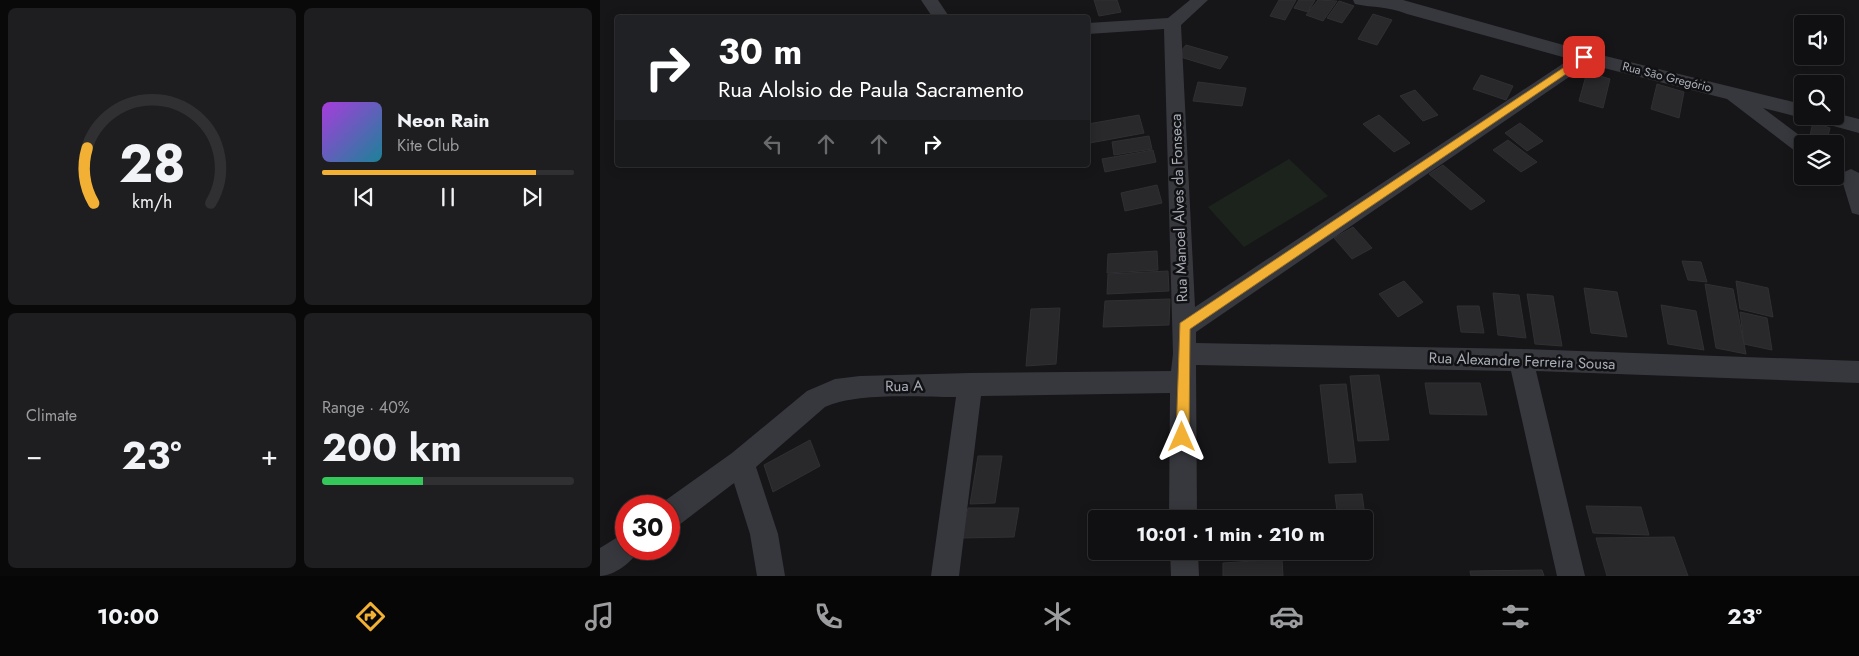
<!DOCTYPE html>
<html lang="en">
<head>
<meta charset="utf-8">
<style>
  :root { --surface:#101012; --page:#1e1e20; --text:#f1f3f6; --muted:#9c9d9f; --line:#303032; --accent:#f2b134 }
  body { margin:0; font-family:Jost,sans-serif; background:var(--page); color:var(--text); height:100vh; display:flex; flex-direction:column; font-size:19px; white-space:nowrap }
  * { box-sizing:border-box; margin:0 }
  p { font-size:16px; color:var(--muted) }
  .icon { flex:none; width:28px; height:28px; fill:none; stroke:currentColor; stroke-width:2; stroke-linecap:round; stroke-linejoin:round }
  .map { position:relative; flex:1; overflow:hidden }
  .panel { display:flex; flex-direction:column; gap:8px; padding:8px; background:#09090a; width:600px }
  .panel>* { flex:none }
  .banner { position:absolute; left:15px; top:15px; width:475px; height:152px; border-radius:5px; box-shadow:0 2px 12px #0003,0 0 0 1px var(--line); background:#202124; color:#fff; overflow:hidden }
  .tools { position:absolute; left:1194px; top:15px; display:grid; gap:10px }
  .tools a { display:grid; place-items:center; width:50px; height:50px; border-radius:5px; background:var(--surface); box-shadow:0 2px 12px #0003,0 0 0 1px var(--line); font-size:25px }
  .speed { position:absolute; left:15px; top:495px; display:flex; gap:10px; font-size:25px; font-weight:700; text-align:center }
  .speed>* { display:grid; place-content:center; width:65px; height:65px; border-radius:50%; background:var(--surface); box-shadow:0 2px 12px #0003,0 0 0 1px var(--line); line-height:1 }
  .speed .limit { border:8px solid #d22; background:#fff; color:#111 }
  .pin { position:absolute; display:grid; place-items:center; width:42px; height:42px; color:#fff; margin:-21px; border-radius:10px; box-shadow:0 2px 8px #0006 }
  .me { position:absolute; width:55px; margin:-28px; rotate:0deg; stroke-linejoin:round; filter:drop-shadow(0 0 4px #0008) }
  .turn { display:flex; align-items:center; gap:18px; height:105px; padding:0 20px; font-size:22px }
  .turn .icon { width:65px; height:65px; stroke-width:2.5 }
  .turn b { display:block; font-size:35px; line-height:42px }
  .lanes { display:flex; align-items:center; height:48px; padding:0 20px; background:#0003; justify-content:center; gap:25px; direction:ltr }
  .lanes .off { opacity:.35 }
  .big { font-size:38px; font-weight:700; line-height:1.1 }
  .panel .tile { flex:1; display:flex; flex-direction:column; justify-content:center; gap:8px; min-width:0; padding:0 18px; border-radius:8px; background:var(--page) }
  .panel .dial { align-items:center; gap:0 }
  .dial svg { height:130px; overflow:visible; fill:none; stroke:var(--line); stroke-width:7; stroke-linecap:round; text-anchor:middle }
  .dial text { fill:var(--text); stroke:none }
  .song { display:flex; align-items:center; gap:15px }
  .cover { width:60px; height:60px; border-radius:8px; background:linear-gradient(135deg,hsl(280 70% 55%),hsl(190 70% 35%)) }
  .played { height:5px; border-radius:2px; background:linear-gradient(90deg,var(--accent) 85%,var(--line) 85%) }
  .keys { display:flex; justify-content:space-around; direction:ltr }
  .heat { display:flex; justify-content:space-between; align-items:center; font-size:28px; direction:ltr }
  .charge { height:8px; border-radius:4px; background:linear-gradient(90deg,#34c759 40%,var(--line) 0) }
  .panel .tiles { flex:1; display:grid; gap:8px; grid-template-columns:repeat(2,1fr) }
  .trip { position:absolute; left:488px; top:510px; width:285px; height:50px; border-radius:5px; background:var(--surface); box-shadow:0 2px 12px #0003,0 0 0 1px var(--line); font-weight:700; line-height:50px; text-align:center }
  .menu { display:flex; height:80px; justify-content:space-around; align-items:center; background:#060607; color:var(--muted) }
  .menu .icon { width:35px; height:35px }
  .menu .active { color:var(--accent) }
  .menu b { font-size:22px; color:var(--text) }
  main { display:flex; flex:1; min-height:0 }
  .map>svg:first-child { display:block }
</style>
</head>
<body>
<main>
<section class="panel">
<div class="tiles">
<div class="tile dial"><svg viewBox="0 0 100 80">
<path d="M14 69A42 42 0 1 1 86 69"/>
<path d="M14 69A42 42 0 0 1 10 35" stroke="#f2b134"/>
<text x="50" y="56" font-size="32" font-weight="700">28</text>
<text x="50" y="72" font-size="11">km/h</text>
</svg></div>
<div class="tile">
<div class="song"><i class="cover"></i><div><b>Neon Rain</b><p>Kite Club</p></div></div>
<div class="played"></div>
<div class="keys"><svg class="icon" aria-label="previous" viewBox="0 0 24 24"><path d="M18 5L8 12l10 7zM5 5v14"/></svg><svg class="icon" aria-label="pause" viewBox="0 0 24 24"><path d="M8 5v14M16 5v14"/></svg><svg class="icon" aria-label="next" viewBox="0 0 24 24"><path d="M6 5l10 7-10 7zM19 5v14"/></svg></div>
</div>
<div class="tile"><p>Climate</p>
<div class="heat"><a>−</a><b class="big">23°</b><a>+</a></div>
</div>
<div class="tile"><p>Range · 40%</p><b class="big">200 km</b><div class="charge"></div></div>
</div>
</section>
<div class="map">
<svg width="1259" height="576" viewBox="0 0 1259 576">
  <rect width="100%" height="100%" fill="#161618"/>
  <polygon fill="#1c231d" points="689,159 728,196 644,247 608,207"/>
  <g fill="#29292c" stroke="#303034">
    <polygon points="494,0 517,0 521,12 499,16"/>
    <polygon points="679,0 696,0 685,20 670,16"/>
    <polygon points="699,0 715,0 708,12 694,8"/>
    <polygon points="718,0 737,1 723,21 706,15"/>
    <polygon points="739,1 754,6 742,23 727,18"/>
    <polygon points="773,14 792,20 777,45 758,39"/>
    <polygon points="586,45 628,57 620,69 577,56"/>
    <polygon points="987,72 1010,79 1003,108 979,101"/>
    <polygon points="881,75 913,86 906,100 873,89"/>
    <polygon points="598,82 646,88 642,106 593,101"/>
    <polygon points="1057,84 1084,92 1079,118 1051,109"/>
    <polygon points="815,90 838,115 823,121 800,96"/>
    <polygon points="539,115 544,133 490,143 488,124"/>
    <polygon points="779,115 810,143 794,152 763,124"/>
    <polygon points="1213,122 1230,128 1226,144 1209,140"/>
    <polygon points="920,123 943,141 927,151 905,133"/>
    <polygon points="549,136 552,149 514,155 512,142"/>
    <polygon points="908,140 937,162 921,172 893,150"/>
    <polygon points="553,150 556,162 505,172 502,159"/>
    <polygon points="843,165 885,201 871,210 829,174"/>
    <polygon points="557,185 562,203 525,211 521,193"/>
    <polygon points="753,227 772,248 752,259 734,238"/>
    <polygon points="557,251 558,270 507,273 508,254"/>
    <polygon points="1082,261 1101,262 1107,282 1088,280"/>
    <polygon points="568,271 569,291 507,294 508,274"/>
    <polygon points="804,281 823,302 798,317 779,294"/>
    <polygon points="1136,281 1168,288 1173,317 1140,309"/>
    <polygon points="1105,284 1133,289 1146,354 1116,348"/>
    <polygon points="984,288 1017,292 1027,337 991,333"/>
    <polygon points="893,293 919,295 926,338 898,335"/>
    <polygon points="927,294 953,296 962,346 935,344"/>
    <polygon points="570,299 569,325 503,327 505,301"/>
    <polygon points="1061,305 1096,311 1104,350 1068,344"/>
    <polygon points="857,306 879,306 884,333 861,332"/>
    <polygon points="460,308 456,364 426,366 431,309"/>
    <polygon points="1140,312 1167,318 1172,350 1144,344"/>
    <polygon points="779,375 789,440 758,441 750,376"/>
    <polygon points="825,383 880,383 887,415 830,414"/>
    <polygon points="746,384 756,462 729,463 720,385"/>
    <polygon points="210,440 220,466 173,492 164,465"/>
    <polygon points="378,456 402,456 395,503 370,504"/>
    <polygon points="762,494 768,538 764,538 764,519 738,519 735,495"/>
    <polygon points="986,506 1041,507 1049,535 993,533"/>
    <polygon points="368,508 419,508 414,537 362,538"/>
    <polygon points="1074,537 1088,576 1007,576 996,538"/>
    <polygon points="682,559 683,576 623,576 623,563"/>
    <polygon points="942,570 944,576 871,576 870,571"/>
  </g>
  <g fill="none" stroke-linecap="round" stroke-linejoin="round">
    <g fill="#37383d" fill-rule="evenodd">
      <polygon points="321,0 338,0 350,18 333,18"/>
      <path d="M590,0h18l-27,25 14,282 375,-248 -163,-45c-19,-8 -33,-6 -52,-10l-2,-4h50l182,51 217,53v12h5l-5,2 -39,-10 48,36h-9v9l-7,-2 -68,-52 -139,-35 -392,268v11l325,6 338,12v22l-323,-12 49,205h-28l-46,-205 -315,-6 1,154h-28l1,-126 -189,3 -22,180h-28l25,-179c-37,0 -99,-5 -131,10l-69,60 22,67 7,42h-28l-7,-42 -16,-51 -55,42 -10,3v-22l-10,-1 73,-52 75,-62 28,-12 25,-3 110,-3 201,-2 2,-17 -9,-325 -76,5v-11l80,-5z"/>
      <polygon points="1235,113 1259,119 1259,133 1215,121 1213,116 1235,116"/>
      <polygon points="1251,169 1259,173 1259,215 1252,213 1241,177 1244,172"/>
      <path d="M26,532v17h13c-5,12 -25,27 -39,27v-28z"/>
      <polygon points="570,551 598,551 599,576 571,576"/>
    </g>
  </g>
  <polygon fill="#f2b134" stroke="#9d7322" points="984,54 988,55 988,59 590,329 589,437 587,441 582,443 578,441 576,437 580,323"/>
  <g text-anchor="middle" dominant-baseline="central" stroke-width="5" stroke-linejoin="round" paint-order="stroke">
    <g font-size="12" fill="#a8adb8" stroke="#111113">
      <text transform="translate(1067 77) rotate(14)">Rua São Gregório</text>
    </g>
    <g font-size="15" fill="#a8adb8" stroke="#111113">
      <text transform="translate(579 208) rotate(-92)">Rua Manoel Alves da Fonseca</text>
      <text transform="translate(922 361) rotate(2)">Rua Alexandre Ferreira Sousa</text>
      <text transform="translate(304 386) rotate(-1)">Rua A</text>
    </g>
  </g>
</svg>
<div class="tools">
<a><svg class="icon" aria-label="sound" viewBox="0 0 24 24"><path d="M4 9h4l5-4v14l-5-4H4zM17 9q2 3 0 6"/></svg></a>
<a><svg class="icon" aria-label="search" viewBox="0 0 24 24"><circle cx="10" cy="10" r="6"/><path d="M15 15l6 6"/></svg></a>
<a><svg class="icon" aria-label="layers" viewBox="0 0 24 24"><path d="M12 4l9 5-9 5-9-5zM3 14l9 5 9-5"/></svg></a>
</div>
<div class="speed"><div class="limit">30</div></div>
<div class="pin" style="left:984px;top:57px;background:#d93025"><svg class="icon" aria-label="arrive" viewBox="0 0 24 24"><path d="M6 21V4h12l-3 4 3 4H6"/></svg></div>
<svg class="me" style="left:582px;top:437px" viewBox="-20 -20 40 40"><path d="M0-17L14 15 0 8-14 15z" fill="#f2b134" stroke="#fff" stroke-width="4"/></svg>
<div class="trip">10:01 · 1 min · 210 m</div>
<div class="banner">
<div class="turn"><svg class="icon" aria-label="right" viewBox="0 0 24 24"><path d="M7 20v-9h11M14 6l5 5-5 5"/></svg><div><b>30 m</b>Rua Alolsio de Paula Sacramento</div></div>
<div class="lanes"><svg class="icon off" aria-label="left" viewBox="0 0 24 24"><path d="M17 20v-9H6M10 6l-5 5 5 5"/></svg><svg class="icon off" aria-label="ahead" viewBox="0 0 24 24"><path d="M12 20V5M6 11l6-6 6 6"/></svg><svg class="icon off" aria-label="ahead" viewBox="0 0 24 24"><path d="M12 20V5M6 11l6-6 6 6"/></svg><svg class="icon" aria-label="right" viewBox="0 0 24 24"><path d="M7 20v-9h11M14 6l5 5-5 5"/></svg></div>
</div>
</div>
</main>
<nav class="menu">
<b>10:00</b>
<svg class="icon active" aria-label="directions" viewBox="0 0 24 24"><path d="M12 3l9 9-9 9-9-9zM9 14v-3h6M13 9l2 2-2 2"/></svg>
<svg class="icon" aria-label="music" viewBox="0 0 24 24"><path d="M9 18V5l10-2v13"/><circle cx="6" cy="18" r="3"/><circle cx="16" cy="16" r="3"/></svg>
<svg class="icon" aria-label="phone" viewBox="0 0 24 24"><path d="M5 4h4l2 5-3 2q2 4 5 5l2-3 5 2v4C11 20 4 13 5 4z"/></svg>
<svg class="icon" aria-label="climate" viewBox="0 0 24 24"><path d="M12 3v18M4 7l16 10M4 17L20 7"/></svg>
<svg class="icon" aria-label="car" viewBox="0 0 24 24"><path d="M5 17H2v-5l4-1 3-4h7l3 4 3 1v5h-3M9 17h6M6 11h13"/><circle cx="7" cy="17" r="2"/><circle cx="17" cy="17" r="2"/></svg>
<svg class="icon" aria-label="filters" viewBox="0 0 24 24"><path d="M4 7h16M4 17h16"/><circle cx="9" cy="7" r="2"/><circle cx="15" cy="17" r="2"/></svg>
<b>23°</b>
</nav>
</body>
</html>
